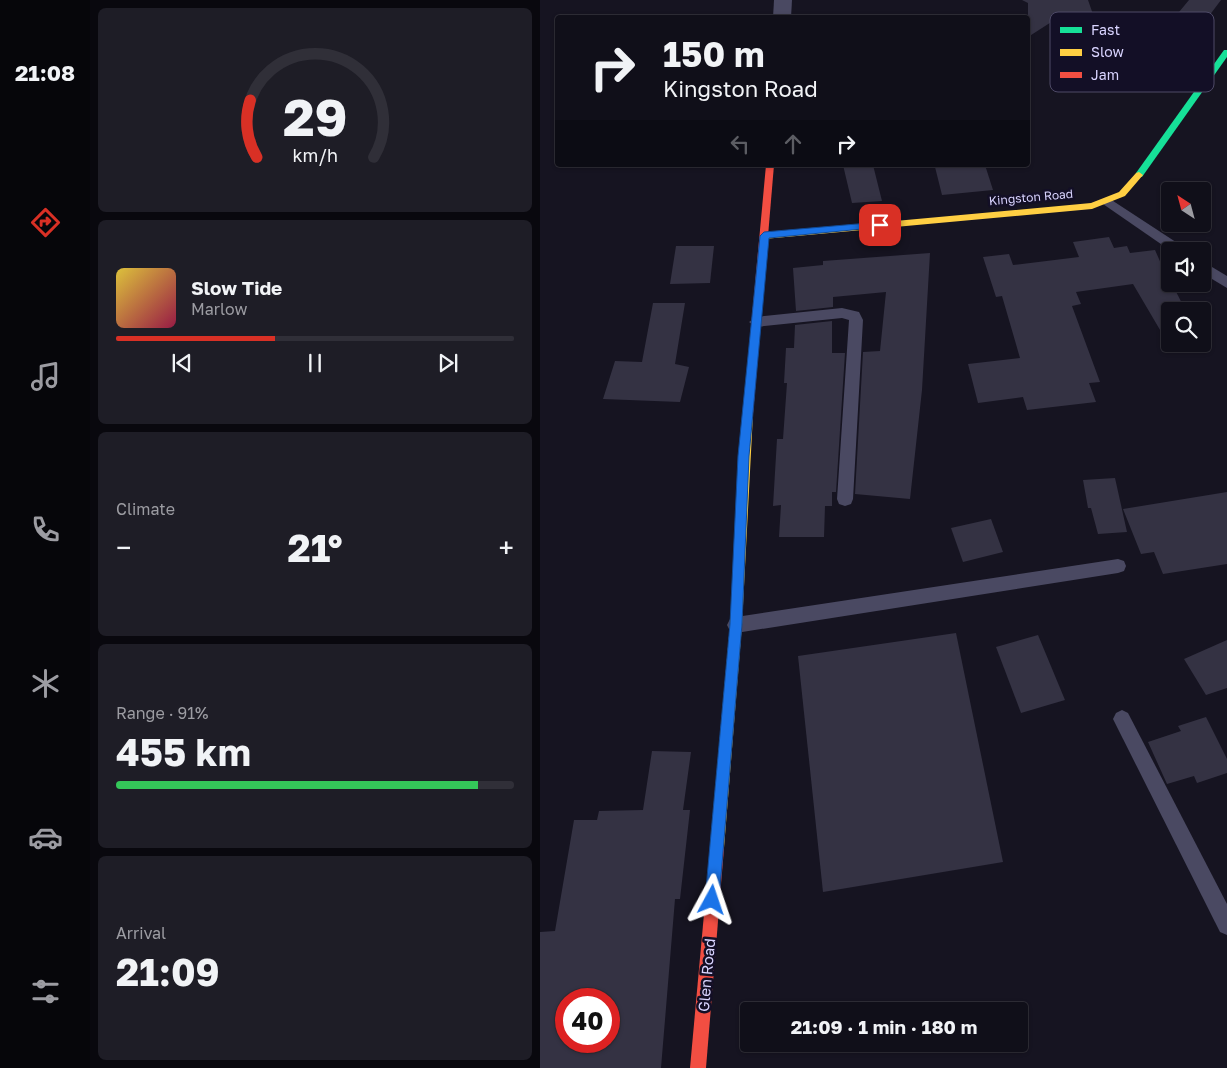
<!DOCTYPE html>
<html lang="en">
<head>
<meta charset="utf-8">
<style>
  :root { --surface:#100f19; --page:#1e1d26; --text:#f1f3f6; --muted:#9c9ca2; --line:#302f38; --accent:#d93025 }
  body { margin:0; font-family:"Golos Text",sans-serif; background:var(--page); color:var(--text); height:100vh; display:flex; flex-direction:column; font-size:19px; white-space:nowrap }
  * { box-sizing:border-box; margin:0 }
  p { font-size:16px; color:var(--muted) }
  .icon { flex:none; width:28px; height:28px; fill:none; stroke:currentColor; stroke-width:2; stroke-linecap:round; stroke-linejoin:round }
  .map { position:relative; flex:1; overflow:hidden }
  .panel { display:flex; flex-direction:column; gap:8px; padding:8px; background:#09080e; width:450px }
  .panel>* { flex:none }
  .banner { position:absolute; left:15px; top:15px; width:475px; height:152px; border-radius:5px; box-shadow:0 1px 4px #0004,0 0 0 1px var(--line); background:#100f19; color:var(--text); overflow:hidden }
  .needle { width:32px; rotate:324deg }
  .fabs { position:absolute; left:621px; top:182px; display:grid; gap:10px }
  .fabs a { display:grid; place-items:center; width:50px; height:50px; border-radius:5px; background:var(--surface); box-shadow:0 1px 4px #0004,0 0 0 1px var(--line); font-size:25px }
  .speed { position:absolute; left:15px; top:988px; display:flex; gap:10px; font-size:25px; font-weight:700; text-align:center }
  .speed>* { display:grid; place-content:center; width:65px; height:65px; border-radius:50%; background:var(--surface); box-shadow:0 1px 4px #0004,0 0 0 1px var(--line); line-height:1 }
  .speed .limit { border:8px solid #d22; background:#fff; color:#111 }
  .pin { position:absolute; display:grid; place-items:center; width:42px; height:42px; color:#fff; margin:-21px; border-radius:10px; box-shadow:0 2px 8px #0006 }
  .me { position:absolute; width:55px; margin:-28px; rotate:5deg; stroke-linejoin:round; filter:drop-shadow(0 0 4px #0008) }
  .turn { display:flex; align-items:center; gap:18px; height:105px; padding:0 25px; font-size:22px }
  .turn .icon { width:65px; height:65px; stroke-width:2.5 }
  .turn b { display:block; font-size:35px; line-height:42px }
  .lanes { display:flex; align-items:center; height:48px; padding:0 25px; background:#0003; justify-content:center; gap:25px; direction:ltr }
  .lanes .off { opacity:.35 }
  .big { font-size:38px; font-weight:700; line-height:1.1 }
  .panel .tile { flex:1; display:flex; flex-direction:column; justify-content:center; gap:8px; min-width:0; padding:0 18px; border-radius:8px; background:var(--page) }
  .panel .dial { align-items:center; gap:0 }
  .dial svg { height:130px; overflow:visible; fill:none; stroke:var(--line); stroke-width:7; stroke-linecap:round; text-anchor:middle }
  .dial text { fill:var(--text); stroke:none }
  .song { display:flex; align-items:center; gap:15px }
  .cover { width:60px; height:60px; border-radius:8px; background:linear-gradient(135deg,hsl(50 70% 55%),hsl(340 70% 35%)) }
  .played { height:5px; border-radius:2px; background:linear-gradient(90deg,var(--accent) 40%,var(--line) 40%) }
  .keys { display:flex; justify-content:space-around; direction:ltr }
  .heat { display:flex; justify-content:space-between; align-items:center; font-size:28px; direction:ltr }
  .charge { height:8px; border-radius:4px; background:linear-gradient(90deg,#34c759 91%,var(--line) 0) }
  .trip { position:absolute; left:200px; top:1002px; width:288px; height:50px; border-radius:5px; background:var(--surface); box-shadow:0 1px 4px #0004,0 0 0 1px var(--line); font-weight:700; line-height:50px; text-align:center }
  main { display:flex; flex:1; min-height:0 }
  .menu { display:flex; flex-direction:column; width:90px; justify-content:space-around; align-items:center; background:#06060a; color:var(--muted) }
  .menu .icon { width:35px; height:35px }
  .menu .current { color:var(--accent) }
  .menu b { font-size:22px; color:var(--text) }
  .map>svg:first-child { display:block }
</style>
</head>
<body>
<main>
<nav class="menu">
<b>21:08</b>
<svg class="icon current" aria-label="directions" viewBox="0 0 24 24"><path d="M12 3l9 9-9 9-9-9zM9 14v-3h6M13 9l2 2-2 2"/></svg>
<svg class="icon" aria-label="music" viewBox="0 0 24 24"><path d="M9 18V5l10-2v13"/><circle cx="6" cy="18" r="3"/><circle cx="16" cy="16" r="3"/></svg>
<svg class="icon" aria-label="phone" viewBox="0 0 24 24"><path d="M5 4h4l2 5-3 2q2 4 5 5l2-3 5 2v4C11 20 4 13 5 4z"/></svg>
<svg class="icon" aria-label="climate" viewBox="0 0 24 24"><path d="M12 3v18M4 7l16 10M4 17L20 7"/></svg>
<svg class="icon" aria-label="car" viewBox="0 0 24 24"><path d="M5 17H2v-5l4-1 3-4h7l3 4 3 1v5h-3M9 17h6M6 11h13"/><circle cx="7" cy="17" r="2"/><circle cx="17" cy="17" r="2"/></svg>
<svg class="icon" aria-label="filters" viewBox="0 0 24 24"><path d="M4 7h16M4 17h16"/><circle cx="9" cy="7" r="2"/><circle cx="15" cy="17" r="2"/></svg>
</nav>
<section class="panel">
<div class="tile dial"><svg viewBox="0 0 100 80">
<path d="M14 69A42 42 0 1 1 86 69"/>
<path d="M14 69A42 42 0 0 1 10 34" stroke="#d93025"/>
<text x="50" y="56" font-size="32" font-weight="700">29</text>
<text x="50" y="72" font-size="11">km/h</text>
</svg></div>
<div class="tile">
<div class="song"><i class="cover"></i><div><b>Slow Tide</b><p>Marlow</p></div></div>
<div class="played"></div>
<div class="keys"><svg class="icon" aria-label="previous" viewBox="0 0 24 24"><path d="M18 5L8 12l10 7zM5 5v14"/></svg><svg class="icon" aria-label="pause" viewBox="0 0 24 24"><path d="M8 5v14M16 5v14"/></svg><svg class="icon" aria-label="next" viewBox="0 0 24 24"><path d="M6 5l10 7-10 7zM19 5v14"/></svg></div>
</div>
<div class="tile"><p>Climate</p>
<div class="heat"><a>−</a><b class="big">21°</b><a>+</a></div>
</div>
<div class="tile"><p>Range · 91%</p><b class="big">455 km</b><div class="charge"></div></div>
<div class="tile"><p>Arrival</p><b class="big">21:09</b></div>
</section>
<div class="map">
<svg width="687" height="1068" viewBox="0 0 687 1068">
  <rect width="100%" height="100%" fill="#161421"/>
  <g fill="#343243" fill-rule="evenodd">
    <polygon points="482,0 548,0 562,40 586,25 615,41 649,0 681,0 642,52 621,46 594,63 516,19 488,37 488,3"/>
    <polygon points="303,165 333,165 342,201 312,203"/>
    <polygon points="412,165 445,165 453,190 402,195 395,167"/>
    <polygon points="569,237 574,248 587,246 590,253 615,250 630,284 632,284 646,311 630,311 630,344 663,345 633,352 593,284 536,292 541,304 532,306 560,382 549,383 556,402 487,410 483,397 438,403 428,364 480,358 462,296 456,297 443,257 469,254 473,265 539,257 533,242"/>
    <polygon points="136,246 174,246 170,283 130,284"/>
    <polygon points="390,253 382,390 370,499 315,494 323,352 340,351 346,292 293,297 293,307 256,311 253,268 283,265 283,261"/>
    <polygon points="113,303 145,303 135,364 149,367 140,402 63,399 75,361 102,362"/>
    <polygon points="292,321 292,353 305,353 296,492 292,492 292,506 285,506 284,537 239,537 241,505 233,506 237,439 243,439 247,383 244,383 246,348 254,348 255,325"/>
    <polygon points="575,478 587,532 558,534 551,508 548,508 543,480"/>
    <polygon points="687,492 687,564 623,574 614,552 601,554 583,509"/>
    <polygon points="451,519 463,552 423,562 411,528"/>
    <polygon points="416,633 463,862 283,892 258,656"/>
    <polygon points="498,635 525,700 481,713 456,647"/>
    <polygon points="687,640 687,688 666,695 644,659"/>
    <polygon points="666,717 687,759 687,773 657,783 654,776 627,784 608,742 641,731 638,726"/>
    <path d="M112,751l39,1 -8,58h7l-10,89h-5l-14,169h-121v-136l15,-1 19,-111h23l2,-9 44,-1zM26,999h43v42h-43z"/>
  </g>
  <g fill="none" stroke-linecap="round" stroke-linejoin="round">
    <g fill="#4a4962" fill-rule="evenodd">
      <polygon points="567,197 645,248 646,251 631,251 563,204 561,201"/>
      <polygon points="662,261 687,276 687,288 662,273"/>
      <polygon points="302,308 319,312 323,320 313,499 311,504 305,506 299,504 297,499 309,320 302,318 216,327 209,322 216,317"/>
      <polygon points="578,559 584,561 586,566 584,571 578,573 196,633 190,631 187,625 190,619 196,617"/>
      <polygon points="582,710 588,713 687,904 687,935 680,932 576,725 573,719 576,713"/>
    </g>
    <polygon fill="#4a4962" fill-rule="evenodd" points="234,0 252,0 251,18 233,18"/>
    <polygon fill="#16e098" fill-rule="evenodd" points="684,50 687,50 687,57 602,177 596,177 596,173"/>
    <g fill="#ffcf43" fill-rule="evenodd">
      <polygon points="599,172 603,175 585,196 552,209 224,239 220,236 224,233 551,203 579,192 596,173"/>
      <polygon points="208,410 213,414 202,625 184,848 182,853 177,855 172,853 170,848 190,625 203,414"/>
    </g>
    <g fill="#f24e42" fill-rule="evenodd">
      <polygon points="226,165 234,165 213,414 208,418 203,414"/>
      <polygon points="177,841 182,843 184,848 166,1068 150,1068 170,848 172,843"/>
    </g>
  </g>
  <polygon fill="#1a73e8" stroke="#114b97" points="340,222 343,223 343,227 229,238 209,456 202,624 179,900 177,905 172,907 167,905 165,900 190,624 198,456 220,236 224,232"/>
  <g text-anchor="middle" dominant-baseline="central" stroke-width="5" stroke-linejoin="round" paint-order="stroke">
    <g font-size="12" fill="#d9d4ff" stroke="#130f26">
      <text transform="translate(491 197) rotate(-5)">Kingston Road</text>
    </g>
    <g font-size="15" fill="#d9d4ff" stroke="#130f26">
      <text transform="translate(166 975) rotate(-85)">Glen Road</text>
    </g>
  </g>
  <rect x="510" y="12" width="164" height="80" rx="8" fill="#130f26" stroke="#4e4a67" stroke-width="1"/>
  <rect x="520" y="27" width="22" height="6" fill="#16e098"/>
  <rect x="520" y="49" width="22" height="7" fill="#ffcf43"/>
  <rect x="520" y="72" width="22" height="6" fill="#f24e42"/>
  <g font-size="14" fill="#d9d4ff">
    <text x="551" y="35">Fast</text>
    <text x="551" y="57">Slow</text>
    <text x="551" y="80">Jam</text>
  </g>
</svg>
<div class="fabs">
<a><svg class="needle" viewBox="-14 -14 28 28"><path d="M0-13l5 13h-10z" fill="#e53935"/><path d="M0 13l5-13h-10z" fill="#9c9ca2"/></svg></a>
<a><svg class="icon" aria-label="sound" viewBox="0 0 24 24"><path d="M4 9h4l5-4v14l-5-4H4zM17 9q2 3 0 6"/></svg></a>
<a><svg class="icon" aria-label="search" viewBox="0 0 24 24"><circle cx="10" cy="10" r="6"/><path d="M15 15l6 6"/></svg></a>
</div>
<div class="speed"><div class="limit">40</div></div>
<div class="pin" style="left:340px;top:225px;background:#d93025"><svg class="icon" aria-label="arrive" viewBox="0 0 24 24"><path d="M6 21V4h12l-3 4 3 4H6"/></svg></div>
<svg class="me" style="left:172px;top:900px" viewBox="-20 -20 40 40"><path d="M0-17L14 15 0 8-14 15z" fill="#1a73e8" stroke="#fff" stroke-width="4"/></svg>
<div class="trip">21:09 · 1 min · 180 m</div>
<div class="banner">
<div class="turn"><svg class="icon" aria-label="right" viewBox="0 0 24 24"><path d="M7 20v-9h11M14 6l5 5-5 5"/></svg><div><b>150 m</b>Kingston Road</div></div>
<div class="lanes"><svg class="icon off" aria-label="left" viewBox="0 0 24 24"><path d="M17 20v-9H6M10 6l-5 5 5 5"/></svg><svg class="icon off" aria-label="ahead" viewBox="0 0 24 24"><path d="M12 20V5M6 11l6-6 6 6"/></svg><svg class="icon" aria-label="right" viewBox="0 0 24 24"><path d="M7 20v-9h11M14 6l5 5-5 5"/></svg></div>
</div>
</div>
</main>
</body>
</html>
